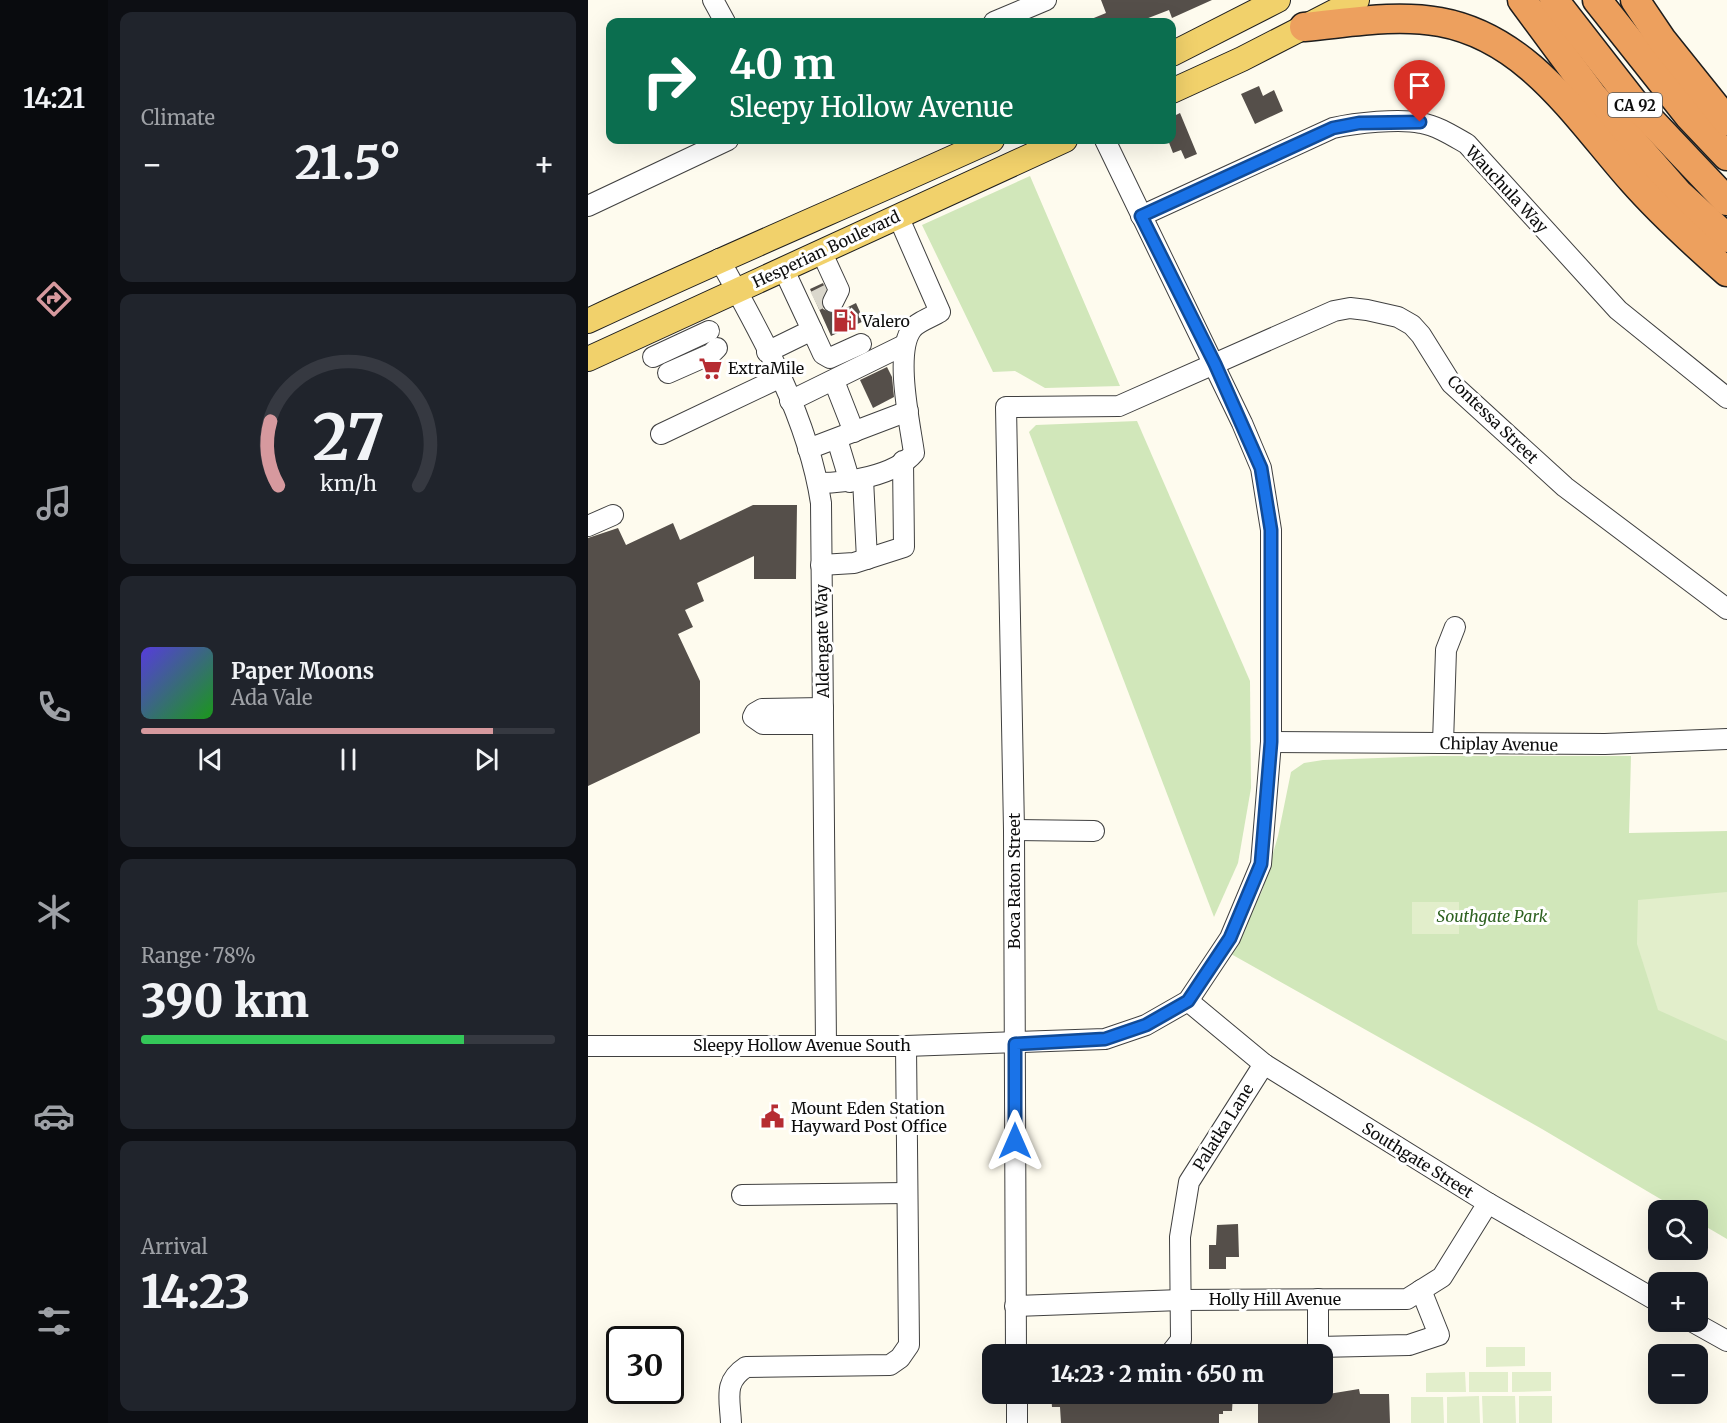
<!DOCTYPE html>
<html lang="en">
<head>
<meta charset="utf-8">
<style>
  :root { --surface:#171b24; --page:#20242c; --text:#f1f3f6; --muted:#9ea1a6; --line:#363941; --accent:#d6999e }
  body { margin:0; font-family:Merriweather,serif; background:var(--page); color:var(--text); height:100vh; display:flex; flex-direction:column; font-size:22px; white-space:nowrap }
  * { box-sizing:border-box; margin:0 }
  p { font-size:20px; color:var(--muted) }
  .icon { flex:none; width:33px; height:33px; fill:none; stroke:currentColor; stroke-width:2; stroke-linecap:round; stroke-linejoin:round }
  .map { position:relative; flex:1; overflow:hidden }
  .panel { display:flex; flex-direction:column; gap:12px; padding:12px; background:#0d0f14; width:480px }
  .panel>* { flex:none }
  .top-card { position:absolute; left:18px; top:18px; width:570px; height:126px; border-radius:12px; box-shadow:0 6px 24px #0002; background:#0b6e4f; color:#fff; overflow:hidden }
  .tools { position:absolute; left:1060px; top:1200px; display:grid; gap:12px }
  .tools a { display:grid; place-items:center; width:60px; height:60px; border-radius:12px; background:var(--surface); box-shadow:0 6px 24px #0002; font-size:30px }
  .speed { position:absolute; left:18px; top:1326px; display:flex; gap:12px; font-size:30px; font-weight:700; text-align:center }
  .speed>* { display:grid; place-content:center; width:78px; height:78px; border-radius:50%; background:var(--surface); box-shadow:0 6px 24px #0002; line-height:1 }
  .speed .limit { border:3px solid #111; border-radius:9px; background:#fff; color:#111 }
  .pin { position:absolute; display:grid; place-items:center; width:51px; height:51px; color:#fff; margin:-62px -26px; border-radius:50% 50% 50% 0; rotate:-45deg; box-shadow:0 0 6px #0007 }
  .pin .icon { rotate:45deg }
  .me { position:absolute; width:66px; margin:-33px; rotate:0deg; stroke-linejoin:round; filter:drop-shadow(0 0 4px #0008) }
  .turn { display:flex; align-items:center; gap:21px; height:126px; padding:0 24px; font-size:27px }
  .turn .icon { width:78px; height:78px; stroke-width:2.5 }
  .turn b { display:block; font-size:42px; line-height:51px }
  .big { font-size:45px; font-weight:800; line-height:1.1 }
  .panel .card { flex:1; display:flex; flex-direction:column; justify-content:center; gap:9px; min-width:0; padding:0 21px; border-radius:12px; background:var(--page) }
  .panel .dial { align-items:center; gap:0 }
  .dial svg { height:156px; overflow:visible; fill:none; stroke:var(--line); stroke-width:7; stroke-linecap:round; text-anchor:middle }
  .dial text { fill:var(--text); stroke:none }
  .song { display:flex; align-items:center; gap:18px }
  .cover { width:72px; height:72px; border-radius:9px; background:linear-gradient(135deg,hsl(250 70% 55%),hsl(120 70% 35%)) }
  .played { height:6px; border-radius:3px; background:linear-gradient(90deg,var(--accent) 85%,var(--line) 85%) }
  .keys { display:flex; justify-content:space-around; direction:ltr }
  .heat { display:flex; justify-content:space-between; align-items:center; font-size:33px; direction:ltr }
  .charge { height:9px; border-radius:4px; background:linear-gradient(90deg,#34c759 78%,var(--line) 0) }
  .trip { position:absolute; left:394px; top:1344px; width:351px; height:60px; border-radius:12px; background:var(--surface); box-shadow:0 6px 24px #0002; font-weight:800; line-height:60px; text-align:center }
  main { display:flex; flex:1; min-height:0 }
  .menu { display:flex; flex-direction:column; width:108px; justify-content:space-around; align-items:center; background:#090b0e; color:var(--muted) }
  .menu .icon { width:42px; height:42px }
  .menu .on { color:var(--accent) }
  .menu b { font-size:27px; color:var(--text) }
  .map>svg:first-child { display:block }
</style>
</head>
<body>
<main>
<nav class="menu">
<b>14:21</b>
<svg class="icon on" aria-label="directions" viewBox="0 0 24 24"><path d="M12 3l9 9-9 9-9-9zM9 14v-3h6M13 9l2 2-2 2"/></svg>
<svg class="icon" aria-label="music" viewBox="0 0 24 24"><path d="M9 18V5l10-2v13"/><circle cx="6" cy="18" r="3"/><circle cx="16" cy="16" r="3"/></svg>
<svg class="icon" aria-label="phone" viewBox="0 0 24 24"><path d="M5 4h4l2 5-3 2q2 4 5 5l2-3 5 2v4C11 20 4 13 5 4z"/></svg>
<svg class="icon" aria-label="climate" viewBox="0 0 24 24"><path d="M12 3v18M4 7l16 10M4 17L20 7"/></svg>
<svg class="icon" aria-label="car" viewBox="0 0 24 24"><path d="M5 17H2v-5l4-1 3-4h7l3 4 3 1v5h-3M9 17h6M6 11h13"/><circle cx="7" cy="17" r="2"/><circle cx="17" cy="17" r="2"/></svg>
<svg class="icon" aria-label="filters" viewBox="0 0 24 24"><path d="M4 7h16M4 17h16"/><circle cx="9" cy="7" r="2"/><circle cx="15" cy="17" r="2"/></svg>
</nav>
<section class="panel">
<div class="card"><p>Climate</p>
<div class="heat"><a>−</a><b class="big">21.5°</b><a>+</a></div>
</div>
<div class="card dial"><svg viewBox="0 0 100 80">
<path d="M14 69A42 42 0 1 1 86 69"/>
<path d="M14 69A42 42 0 0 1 10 36" stroke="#d6999e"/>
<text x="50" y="56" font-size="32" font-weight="700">27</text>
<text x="50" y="72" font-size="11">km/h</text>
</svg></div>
<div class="card">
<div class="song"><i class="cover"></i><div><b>Paper Moons</b><p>Ada Vale</p></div></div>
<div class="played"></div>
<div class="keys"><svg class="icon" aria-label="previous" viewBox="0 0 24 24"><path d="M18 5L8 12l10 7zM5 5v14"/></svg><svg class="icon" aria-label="pause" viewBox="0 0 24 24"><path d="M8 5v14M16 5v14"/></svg><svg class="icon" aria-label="next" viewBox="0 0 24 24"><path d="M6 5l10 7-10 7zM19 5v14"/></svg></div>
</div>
<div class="card"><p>Range · 78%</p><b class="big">390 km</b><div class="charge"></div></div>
<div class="card"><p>Arrival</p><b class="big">14:23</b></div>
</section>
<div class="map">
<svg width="1139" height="1423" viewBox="0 0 1139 1423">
  <rect width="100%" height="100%" fill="#fefbee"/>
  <g fill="#d1e7ba">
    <polygon points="442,176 532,386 457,388 427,371 405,372 334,225"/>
    <polygon points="549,421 662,681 663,788 650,863 626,917 441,432 448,425"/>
    <polygon points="845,756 1043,756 1041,833 1139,831 1139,1239 1110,1222 1110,1210 1091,1210 954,1129 643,954 674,891 690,836 703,772 716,763 735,760"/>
  </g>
  <g fill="#e2eecb">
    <polygon points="1139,892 1139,1041 1070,1010 1049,944 1050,900"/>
    <rect x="824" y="902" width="47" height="32"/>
    <polygon points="898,1347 937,1347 937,1366 898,1367"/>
    <polygon points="877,1372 878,1392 838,1392 838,1373"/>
    <rect x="881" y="1372" width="39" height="20"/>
    <polygon points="924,1372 963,1372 963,1391 924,1392"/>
    <polygon points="891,1396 892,1423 859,1423 859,1397"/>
    <polygon points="894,1396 927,1396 928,1423 895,1423"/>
    <rect x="931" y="1396" width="33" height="27"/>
    <polygon points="823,1397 855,1397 856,1423 823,1423"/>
  </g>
  <g fill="#554f4a">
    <polygon points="513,0 624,0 584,18 581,10 550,22 496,22 518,13"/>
    <polygon points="671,86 675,96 686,90 695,111 667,124 653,94"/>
    <polygon points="592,113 609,154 597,159 593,150 585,153 580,140 584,140 584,117"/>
    <polygon points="235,283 238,290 233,302 235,309 246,314 268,303 276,321 243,336 222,289"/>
    <polygon points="299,367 304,377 306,397 285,408 272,380"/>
    <polygon points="165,505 209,505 208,579 166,579 166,556 109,583 116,601 97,610 105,627 90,634 112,681 112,733 0,786 0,538 30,528 38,545 85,523 92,540"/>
    <polygon points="650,1224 651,1257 638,1257 638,1269 621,1269 621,1245 628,1245 629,1225"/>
    <polygon points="771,1389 772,1394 801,1394 802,1423 670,1423 670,1394 722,1394 722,1397"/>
    <polygon points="463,1394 645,1394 644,1411 635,1411 635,1414 631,1414 631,1423 473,1423 472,1407 464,1407"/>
  </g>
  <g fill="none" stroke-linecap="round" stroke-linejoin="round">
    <polyline stroke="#dad7cc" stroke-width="20" stroke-dasharray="20 10" stroke-linecap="butt" points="227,301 241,294"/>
    <defs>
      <g id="minor">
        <polyline points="125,0 137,22"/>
        <polyline points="406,22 458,0"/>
        <polyline points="0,206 140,140"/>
        <path d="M553,216l192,-88c22,-5 67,-10 88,-5 17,3 32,13 46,21l151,166 109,88"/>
        <polyline points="233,251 251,290 245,302"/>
        <path d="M131,259c42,75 89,158 102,244l5,542"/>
        <polyline points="224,330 235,354 242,358 273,344"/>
        <polyline points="179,352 224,330 195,268"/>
        <polyline points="65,357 121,331"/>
        <polyline points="80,373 123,354 129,348"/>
        <polyline points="246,381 266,432"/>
        <polyline points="202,401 316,345"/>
        <polyline points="73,434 191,378"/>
        <polyline points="249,439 262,482"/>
        <polyline points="220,449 320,411"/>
        <polyline points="275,479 279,559"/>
        <path d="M230,483c28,0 77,-7 96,-30 -4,-29 -20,-101 -2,-124 5,-7 20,-12 28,-17l-42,-96"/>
        <polyline points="0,526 25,515"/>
        <polyline points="233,565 266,563 316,547 315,461"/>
        <polyline points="235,708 174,709 167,713 165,717 175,724 235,724"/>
        <polyline points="683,742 1017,744 1139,739"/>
        <polyline points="855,743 858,650 867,627"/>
        <polyline points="426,830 506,831"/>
        <polyline points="600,1001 676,1064 900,1203 1071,1302"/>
        <polyline points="0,1046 318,1046 517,1039 558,1025 600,1001 642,938 673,864 683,742 683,530 673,468 654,423 517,140"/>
        <polyline points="154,1195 319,1193"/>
        <polyline points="730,1299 730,1347 821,1345 851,1335 833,1290"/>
        <polyline points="427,1306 593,1300 819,1299 854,1277 900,1203"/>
        <polyline points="1105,1322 1139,1341"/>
        <polyline points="428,1354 426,830 418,407 531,406 746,311 762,308 779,310 810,317 824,325 833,335 863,383 977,487 1139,609"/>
        <polyline points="582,1354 593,1340 592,1237 601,1182 676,1064"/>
        <polyline points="429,1394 429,1423"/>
        <path d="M143,1423c-1,-25 -8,-41 15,-56l144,-2 10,-7 9,-13 -3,-299"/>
      </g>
      <g id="major">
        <polyline points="584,54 690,0"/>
        <polyline points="584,91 654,59 769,0"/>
        <path d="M0,321c134,-63 270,-120 404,-181"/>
        <polyline points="0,359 477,140"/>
      </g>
      <g id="highway">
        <polyline points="934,0 1005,96 1090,193 1139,238"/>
        <polyline points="966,0 1047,104 1139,201"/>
        <polyline points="1009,0 1101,116 1139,156"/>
        <polyline points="1047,0 1074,40 1139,121"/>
        <path d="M716,27c45,-4 90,-13 136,-5 88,16 137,96 192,158 29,33 62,63 95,92"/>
      </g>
    </defs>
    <use href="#minor" stroke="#404040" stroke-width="22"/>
    <use href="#major" stroke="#1e1e1e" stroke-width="26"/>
    <use href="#highway" stroke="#1e1e1e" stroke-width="31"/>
    <use href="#minor" stroke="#fff" stroke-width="20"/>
    <use href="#major" stroke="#f1d16b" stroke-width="24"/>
    <use href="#highway" stroke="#eda05e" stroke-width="28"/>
  </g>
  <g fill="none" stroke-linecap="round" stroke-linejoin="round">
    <defs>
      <polyline id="route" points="427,1141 427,1044 517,1039 558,1025 600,1001 642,938 673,864 683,742 683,530 673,468 627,364 553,216 745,128 771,123 832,122"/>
    </defs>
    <use href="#route" stroke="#114b97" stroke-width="15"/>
    <use href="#route" stroke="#1a73e8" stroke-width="10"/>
  </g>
  <defs>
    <symbol id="fuel-bare" viewBox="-9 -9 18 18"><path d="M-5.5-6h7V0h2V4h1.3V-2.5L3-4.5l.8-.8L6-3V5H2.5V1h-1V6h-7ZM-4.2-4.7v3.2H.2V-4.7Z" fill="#b62c32" stroke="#fff" stroke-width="2.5" paint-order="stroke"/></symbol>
    <symbol id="supermarket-bare" viewBox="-9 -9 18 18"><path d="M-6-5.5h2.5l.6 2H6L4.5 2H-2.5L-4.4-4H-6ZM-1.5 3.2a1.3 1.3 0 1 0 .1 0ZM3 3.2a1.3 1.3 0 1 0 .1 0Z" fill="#b62c32" stroke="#fff" stroke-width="2.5" paint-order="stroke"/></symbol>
    <symbol id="civic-bare" viewBox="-9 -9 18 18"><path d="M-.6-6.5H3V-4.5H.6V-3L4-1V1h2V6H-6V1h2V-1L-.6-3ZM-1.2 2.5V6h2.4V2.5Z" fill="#b62c32" stroke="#fff" stroke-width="2.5" paint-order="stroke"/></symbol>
  </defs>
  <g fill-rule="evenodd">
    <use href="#fuel-bare" x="240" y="304" width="33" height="33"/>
    <use href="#supermarket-bare" x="106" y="352" width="33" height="33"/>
    <use href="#civic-bare" x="168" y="1100" width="33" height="33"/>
  </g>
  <g text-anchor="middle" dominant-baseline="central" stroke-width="6" stroke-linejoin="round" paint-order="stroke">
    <rect fill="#fff" stroke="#565656" stroke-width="1.5" x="1020" y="93" width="54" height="24" rx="4.5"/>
    <g font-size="15" font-weight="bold" fill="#0d0d0d">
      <text x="1047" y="105">CA 92</text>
    </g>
    <g font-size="16" fill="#0d0d0d" stroke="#fff">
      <text transform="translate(919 189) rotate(47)">Wauchula Way</text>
      <text transform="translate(238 249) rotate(-25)">Hesperian Boulevard</text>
      <text transform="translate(905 419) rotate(44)">Contessa Street</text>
      <text transform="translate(234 641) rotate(-91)">Aldengate Way</text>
      <text transform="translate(911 744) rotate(1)">Chiplay Avenue</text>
      <text transform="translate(426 881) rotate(-90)">Boca Raton Street</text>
      <text x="214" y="1045">Sleepy Hollow Avenue South</text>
      <text transform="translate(635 1127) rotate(-58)">Palatka Lane</text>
      <text transform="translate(830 1160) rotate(32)">Southgate Street</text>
      <text x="687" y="1299">Holly Hill Avenue</text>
    </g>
    <g font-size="16" fill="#0d0d0d" stroke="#fff" text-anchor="start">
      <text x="274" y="321">Valero</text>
      <text x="140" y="368">ExtraMile</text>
      <text x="203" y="1108">Mount Eden Station<tspan x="203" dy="18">Hayward Post Office</tspan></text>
    </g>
    <g font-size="16" font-style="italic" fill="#2e6221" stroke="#fff">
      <text x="904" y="916">Southgate Park</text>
    </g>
  </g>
</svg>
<div class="tools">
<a><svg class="icon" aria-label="search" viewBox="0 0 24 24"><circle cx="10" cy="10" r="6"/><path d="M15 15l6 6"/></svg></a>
<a>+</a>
<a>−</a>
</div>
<div class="speed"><div class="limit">30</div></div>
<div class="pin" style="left:832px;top:122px;background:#d93025"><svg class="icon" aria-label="arrive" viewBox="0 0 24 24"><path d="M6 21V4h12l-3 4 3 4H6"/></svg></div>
<svg class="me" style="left:427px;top:1141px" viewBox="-20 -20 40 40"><path d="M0-17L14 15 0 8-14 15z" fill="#1a73e8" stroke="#fff" stroke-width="4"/></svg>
<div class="trip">14:23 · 2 min · 650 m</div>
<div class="top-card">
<div class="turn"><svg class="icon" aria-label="right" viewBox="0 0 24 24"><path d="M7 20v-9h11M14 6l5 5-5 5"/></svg><div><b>40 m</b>Sleepy Hollow Avenue</div></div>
</div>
</div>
</main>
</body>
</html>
